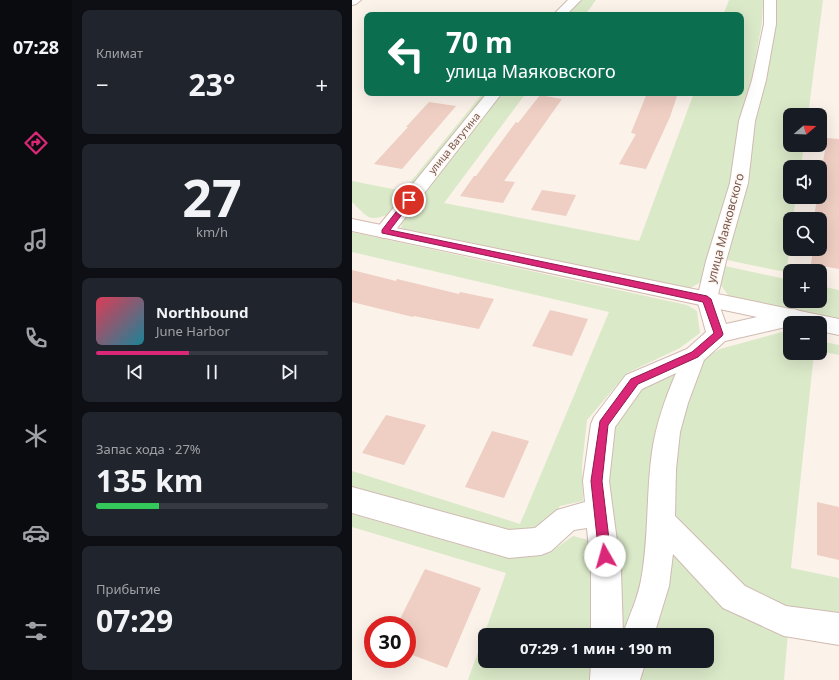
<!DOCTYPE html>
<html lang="ru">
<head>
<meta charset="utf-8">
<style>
  :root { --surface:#171b24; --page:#20242c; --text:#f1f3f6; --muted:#9ea1a6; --line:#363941; --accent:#db2777 }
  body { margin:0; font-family:"Noto Sans",sans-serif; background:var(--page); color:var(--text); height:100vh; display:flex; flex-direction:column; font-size:15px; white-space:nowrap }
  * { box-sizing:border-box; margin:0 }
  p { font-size:13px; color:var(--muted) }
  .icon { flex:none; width:22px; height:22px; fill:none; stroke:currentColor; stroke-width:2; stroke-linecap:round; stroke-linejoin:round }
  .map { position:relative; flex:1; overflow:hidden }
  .panel { display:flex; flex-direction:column; gap:10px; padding:10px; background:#0d0f14; width:280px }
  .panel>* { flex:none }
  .banner { position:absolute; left:12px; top:12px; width:380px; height:84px; border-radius:8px; box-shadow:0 4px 16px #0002; background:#0b6e4f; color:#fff; overflow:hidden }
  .needle { width:26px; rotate:71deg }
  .controls { position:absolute; left:431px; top:108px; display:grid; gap:8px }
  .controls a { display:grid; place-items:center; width:44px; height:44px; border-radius:8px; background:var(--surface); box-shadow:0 4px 16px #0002; font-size:20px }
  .speed { position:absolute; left:12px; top:616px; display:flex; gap:8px; font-size:20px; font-weight:700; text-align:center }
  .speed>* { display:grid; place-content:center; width:52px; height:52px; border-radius:50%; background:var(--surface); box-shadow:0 4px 16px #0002; line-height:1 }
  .speed .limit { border:6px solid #d22; background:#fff; color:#111 }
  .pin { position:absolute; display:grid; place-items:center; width:34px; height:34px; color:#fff; margin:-17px; border:2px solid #fff; border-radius:50%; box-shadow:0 1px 4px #0007 }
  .me { position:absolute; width:44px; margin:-22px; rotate:353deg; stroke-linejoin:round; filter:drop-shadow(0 0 3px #0008) }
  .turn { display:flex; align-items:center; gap:14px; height:84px; padding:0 16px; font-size:18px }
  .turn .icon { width:52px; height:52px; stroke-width:2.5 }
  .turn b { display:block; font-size:28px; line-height:34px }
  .big { font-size:30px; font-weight:700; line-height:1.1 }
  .panel .tile { flex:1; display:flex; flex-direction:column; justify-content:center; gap:6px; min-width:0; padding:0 14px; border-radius:8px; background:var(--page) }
  .panel .dial { align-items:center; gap:0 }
  .dial b { font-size:52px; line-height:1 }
  .song { display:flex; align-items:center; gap:12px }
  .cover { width:48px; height:48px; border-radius:6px; background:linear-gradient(135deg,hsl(350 70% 55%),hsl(190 70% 35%)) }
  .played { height:4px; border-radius:2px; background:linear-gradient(90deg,var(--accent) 40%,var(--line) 40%) }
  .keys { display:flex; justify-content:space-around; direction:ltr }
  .heat { display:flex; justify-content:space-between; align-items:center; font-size:22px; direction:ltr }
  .charge { height:6px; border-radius:3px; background:linear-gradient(90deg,#34c759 27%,var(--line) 0) }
  .trip { position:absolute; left:126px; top:628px; width:236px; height:40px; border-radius:8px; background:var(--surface); box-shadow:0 4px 16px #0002; font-weight:700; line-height:40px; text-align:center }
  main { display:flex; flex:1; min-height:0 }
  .menu { display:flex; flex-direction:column; width:72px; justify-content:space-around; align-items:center; background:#090b0e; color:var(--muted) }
  .menu .icon { width:28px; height:28px }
  .menu .active { color:var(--accent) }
  .menu b { font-size:18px; color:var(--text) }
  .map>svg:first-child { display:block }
</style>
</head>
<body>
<main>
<nav class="menu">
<b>07:28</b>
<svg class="icon active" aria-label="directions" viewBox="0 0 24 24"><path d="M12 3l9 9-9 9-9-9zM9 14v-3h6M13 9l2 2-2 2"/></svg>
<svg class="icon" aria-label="music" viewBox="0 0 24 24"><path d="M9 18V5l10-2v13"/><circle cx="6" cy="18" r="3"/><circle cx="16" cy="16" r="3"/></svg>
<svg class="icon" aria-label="phone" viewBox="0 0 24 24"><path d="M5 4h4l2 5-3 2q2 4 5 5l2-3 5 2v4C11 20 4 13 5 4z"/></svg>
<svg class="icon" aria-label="climate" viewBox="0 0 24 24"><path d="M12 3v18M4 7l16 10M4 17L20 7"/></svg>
<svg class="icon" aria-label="car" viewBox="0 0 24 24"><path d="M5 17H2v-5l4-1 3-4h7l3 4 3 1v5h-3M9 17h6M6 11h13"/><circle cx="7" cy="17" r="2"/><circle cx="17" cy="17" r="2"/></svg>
<svg class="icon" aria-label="filters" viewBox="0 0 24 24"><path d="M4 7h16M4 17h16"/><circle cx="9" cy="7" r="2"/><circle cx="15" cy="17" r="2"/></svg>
</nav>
<section class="panel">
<div class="tile"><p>Климат</p>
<div class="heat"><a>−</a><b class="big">23°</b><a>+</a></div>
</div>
<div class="tile dial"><b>27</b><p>km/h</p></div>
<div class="tile">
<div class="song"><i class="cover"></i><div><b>Northbound</b><p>June Harbor</p></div></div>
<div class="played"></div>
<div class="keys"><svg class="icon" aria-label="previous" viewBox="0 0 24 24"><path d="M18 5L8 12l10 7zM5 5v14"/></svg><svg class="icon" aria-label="pause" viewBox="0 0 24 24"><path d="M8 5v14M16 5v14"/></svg><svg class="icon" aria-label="next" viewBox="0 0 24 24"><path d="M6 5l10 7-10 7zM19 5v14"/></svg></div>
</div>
<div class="tile"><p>Запас хода · 27%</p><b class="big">135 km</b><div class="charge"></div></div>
<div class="tile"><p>Прибытие</p><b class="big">07:29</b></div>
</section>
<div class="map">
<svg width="487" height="680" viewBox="0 0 487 680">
  <rect width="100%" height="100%" fill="#fbf2ea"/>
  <g fill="#dae9c8">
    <polygon points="226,0 244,0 233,15 211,15"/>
    <polygon points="377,0 411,0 410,23 400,77 388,119 379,180 367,219 352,280 337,289 49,228 51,219 148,93 174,93 92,203 287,241 342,93 389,93 389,15 371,15"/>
    <polygon points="423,0 471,0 456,115 438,115 438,145 452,145 449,167 438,167 438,197 444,197 441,219 438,219 438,244 435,267 451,271 438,271 438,273 375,260 395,186 402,122"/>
    <path d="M131,93h6l-100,121c-21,9 -22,2 -37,-12v-21l51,10z"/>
    <polygon points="0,232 335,305 345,311 348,333 328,348 275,373 235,420 230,465 231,501 208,506 188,532 163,535 0,490 0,471 168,524 257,312 0,252"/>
    <polygon points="373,266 438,280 438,301 468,301 468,286 487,290 487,320 378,298 369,285"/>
    <polygon points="430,332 438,334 438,353 462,353 439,568 487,578 487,621 435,613 389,589 319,521 322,435 350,360 368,349"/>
    <polygon points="468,341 487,345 487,355 468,351"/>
    <polygon points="329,368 298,478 291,575 277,615 272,635 266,635 257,480 261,428 293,386"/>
    <polygon points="0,514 154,558 197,553 221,536 236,540 245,576 241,635 133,635 133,661 239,661 238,680 116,680 154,573 0,527"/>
    <polygon points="323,553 436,632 432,680 286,680 292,661 355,661 355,635 299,635 316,557"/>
  </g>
  <g fill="#efcec3">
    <polygon points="295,93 326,93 318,117 294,169 267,164 284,134 279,133"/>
    <polygon points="188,95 210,99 152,181 163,182 151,203 108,196 122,176 124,176 164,122 166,123"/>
    <polygon points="77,102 104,106 50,169 22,164 56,127 54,127"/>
    <polygon points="475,138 487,139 487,269 459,264 461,249 468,249 468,219 462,219 465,197 468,197 468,180"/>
    <polygon points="190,190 224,195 214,216 179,210"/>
    <polygon points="0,270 44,281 45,279 107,294 108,292 142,299 127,329 62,316 61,317 0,302"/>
    <polygon points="198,310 236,319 220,356 180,346"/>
    <polygon points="34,415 74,425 52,465 10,453"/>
    <polygon points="140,431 177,441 152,498 113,487"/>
    <polygon points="465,502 487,507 487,560 465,555"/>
    <polygon points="73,569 129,588 95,668 55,653 55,625 45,625"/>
  </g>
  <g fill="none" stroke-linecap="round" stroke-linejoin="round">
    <defs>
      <g id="street">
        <polygon points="0,0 9,0 4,4 0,5"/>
        <polygon points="216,0 229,0 214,15 201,15"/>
        <path d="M412,0h12v24l-10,56 -11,41 -7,62 -22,78 -9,38 9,25 68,-15 8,3 3,5 -5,6h-10v3l-65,15 -21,19 -16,43 -8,29 -4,37 -1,47 70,70 41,20 53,7v32l-55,-9 -61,-28 -50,-54 -4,32 -15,49h-63v-64l-4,-43 -13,2 -23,21 -10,4 -32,3 -157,-45v-26l157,43 26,-2 22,-18 28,-8 -2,-21 8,-57 3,-7 32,-42 61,-26 19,-17 -9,-33 9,-38 24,-78 9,-62 13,-41 12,-56zM324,373c-11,26 -20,51 -24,79 -6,42 -3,86 -11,128 -3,18 -12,36 -18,54l-2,-63 -12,-90 6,-54 27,-38z"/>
        <polygon points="135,93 150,93 39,236 32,238 25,236 23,232 25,228"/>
        <polygon points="239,661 294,661 288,680 238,680"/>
      </g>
      <polygon id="secondary" points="0,219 487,319 487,335 468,331 468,323 438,323 438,324 0,231"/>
    </defs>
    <use href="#street" stroke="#cfbbb2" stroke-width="2"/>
    <use href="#secondary" stroke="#d2bab0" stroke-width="2"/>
    <use href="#street" fill="#fff" fill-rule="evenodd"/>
    <use href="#secondary" fill="#fff" fill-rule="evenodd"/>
  </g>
  <polygon fill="#db2777" stroke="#8e194d" points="57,198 61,200 38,230 355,296 359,299 371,334 370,336 346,357 286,384 256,425 250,481 259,556 257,561 253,562 248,561 247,556 239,481 248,421 279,379 340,352 362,333 351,302 30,233 30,230 54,199"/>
  <g text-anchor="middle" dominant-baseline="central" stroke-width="3" stroke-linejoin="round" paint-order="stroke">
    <g font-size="10" fill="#75564e" stroke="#fef6f0">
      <text transform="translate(102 143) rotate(-51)">улица Ватутина</text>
    </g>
    <g font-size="12" fill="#75564e" stroke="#fef6f0">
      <text transform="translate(373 228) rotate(-75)">улица Маяковского</text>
    </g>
  </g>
</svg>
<div class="controls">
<a><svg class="needle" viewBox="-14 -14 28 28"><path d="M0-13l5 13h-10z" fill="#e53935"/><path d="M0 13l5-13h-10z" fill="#9ea1a6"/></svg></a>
<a><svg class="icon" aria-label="sound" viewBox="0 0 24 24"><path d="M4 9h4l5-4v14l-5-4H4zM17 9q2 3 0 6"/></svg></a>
<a><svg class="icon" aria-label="search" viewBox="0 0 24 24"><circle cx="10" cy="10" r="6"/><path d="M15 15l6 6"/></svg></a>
<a>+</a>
<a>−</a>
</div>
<div class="speed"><div class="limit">30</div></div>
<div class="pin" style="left:57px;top:200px;background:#d93025"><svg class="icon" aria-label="arrive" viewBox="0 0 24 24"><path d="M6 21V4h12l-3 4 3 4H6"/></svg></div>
<svg class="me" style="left:253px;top:556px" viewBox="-20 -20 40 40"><circle r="19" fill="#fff"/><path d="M0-13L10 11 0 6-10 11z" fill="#db2777"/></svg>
<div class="trip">07:29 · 1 мин · 190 m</div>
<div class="banner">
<div class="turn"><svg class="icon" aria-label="left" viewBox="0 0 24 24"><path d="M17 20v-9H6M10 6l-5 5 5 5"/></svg><div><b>70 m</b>улица Маяковского</div></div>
</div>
</div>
</main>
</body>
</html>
